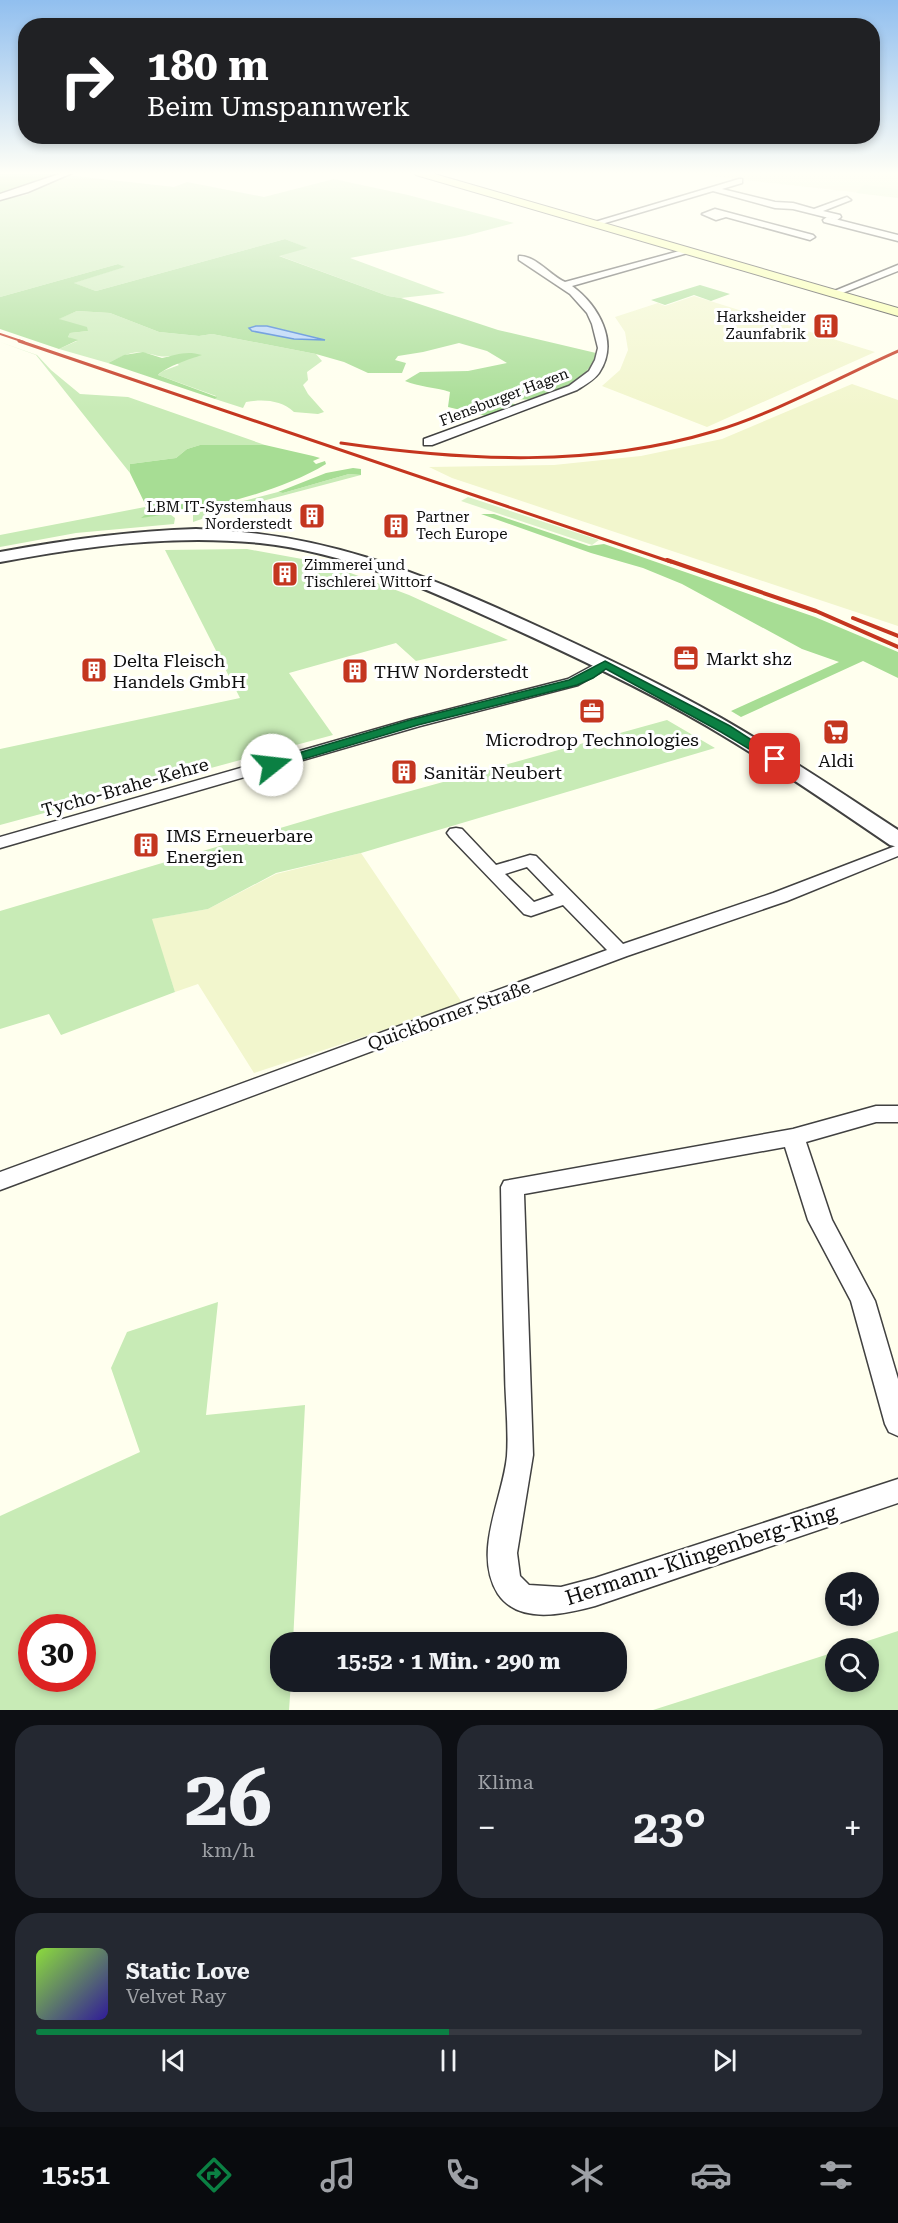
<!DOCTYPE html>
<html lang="de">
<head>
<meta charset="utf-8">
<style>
  :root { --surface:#171b24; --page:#242831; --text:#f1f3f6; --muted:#9ea1a6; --line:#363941; --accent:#0b8043 }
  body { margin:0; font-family:"Roboto Serif",serif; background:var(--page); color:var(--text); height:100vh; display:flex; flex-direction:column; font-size:22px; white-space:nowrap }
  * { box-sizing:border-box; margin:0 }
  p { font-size:20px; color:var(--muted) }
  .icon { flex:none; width:33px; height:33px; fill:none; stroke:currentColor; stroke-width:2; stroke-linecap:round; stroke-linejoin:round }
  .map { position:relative; height:1710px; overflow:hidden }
  .panel { display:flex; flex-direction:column; gap:15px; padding:15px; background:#0d0f14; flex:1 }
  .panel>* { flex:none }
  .banner { position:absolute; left:18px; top:18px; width:862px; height:126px; border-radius:24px; box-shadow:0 3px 9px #0003; background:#202124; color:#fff; overflow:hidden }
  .controls { position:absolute; left:825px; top:1572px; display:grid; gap:12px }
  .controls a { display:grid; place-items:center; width:54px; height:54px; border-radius:50%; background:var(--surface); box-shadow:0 3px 9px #0003; font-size:30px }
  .speed { position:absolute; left:18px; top:1614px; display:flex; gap:12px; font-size:30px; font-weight:700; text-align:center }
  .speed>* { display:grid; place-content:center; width:78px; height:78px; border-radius:50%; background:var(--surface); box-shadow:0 3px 9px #0003; line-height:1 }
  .speed .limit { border:9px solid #d22; background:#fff; color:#111 }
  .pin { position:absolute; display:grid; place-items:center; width:51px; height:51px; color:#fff; margin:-26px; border-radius:12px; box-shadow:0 3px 9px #0006 }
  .me { position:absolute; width:66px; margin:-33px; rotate:74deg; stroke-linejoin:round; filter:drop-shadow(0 0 4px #0008) }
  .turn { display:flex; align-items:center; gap:21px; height:126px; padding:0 30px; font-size:27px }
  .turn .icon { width:78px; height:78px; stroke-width:2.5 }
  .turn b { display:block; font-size:42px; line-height:51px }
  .big { font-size:45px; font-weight:700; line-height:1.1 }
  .panel .card { flex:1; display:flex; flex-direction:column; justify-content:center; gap:9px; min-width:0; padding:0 21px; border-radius:24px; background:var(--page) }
  .panel .dial { align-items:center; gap:0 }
  .dial b { font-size:78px; line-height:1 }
  .song { display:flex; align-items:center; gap:18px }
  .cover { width:72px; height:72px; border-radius:9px; background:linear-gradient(135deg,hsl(90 70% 55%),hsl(250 70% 35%)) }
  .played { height:6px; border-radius:3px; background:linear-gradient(90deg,var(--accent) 50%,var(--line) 50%) }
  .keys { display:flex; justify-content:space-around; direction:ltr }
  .heat { display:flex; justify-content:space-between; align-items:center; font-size:33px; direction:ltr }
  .panel .tiles { flex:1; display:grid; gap:15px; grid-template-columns:1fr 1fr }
  .card:last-child { grid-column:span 2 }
  .trip { position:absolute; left:270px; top:1632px; width:357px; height:60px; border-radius:24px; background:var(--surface); box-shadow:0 3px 9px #0003; font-weight:700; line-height:60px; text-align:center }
  .menu { display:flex; height:96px; justify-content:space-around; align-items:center; background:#090b0e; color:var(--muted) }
  .menu .icon { width:42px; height:42px }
  .menu .selected { color:var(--accent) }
  .menu b { font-size:27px; color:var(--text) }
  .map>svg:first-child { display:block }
</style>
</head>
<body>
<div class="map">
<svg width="898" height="1710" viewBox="0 0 898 1710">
  <rect width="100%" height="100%" fill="#ffe"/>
  <g fill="#f2f6cd">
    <polygon points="689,173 898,173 898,197 743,180"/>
    <polygon points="694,296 875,352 707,427 602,386 620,370 628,350 625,332 615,317 658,303 665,306"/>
    <polygon points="852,384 898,400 898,626 452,478 429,467 554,465 641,456 722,439"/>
    <polygon points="361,853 463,1004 254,1073 198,984 175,992 151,919 208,909 276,874"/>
  </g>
  <g fill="#c8ebb6" fill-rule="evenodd">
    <polygon points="66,175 174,187 187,182 264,197 334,179 408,195 514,223 465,236 350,258 445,293 401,298 388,296 277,255 307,248 285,239 96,291 73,283 124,267 118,264 0,297 0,200 26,195"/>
    <path d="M77,311l33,2 49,19 40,4 13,-2 104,20 6,7 -15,11 1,8 -5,5 5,9 16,18 -6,2 -24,-2c-13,-12 -31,-13 -48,-10l-3,6 -28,-9 1,-3 -58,-21 5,-4 16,-6 -10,-9c-9,2 -15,-2 -24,-3 -13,-3 -26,5 -37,10l-49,-14 18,-8 -9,-4 2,-4 18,-2 -30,-12z"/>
    <polygon points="0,342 37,355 51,370 80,394 128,397 265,445 200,445 187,449 176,458 130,464 130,473 36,355"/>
    <polygon points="349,474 361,475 225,511 193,522 193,514 278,492 283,493"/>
    <polygon points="145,507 149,512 144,517 179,513 171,515 175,518 174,524 76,533 0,547 0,535"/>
    <polygon points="247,549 324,563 409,595 508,640 416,661 396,643 289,673 333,735 0,825 0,749 240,698 165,550"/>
    <polygon points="667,720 715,748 361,853 276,873 208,909 152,919 175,992 61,1035 49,1014 0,1029 0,911 331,813"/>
    <path d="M218,1302l-12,113 99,-10 -12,237h-13v40h11l-2,28h-289v-194l140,-64 -29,-84 16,-36zM32,1628h50v50h-50z"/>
    <polygon points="898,1631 898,1710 653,1710 835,1652 836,1682 868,1682 868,1648 846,1648"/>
  </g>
  <g fill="#a7dd94" fill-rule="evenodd">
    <polygon points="0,173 65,173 24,190 0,197"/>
    <path d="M285,239l23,9 -29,8 109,40 13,2 97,32 98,23c-3,22 -40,44 -61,47 -6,0 -13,-1 -19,-1l-6,4 12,3 -32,11 -42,-10 2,-15c-15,-5 -31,-5 -45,-11l15,-9 48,-1 39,-8 -20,-12 -28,-8 -36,9 -25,4 -3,4 11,3 -4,10h-34l-24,-11 -28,-8 -104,-20 -13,2 -40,-4 -49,-19 -33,-2 -18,8 28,8 1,4 -18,2 -2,4 10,3 -19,9 -59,-20v-32l118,-33 7,3 -51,16 22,8zM256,326h11l55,13 -53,-4z"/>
    <polygon points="700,285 730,294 711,301 694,295 665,305 651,300"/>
    <path d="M143,352l19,6c14,-3 24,-8 40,-3 -12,4 -35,11 -44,20l59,22 -2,2 -107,-36 16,-8z"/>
    <path d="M200,445h65l48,11 7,2 -7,3 3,3 9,-3 1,3c-51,31 -126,46 -185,54l8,-6 -19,-39v-9l46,-6 11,-9z"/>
    <polygon points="353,468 361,469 361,475 349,474 283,493 278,492 326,473"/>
    <polygon points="481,514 494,514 589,546 604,544 815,617 898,652 898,678 863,661 741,717 731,711 839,662 802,649 682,584 643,568 591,553"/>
  </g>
  <g fill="#dcf2c8">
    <polygon points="864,185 898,189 898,198 856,193"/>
    <polygon points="468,497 599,540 592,545 461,501"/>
  </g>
  <polygon fill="#b0d0f9" stroke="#3476d4" stroke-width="1.5" points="256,326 267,326 325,340 294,339 252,331 249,328"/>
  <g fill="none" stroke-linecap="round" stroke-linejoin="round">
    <defs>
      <g id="minor">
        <polygon points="62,173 72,173 28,192 0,200 0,194"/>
        <polygon points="739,179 742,179 742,183 722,189 775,202 793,203 814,209 847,197 851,200 823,211 840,215 841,217 837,220 793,209 775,208 713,191 595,226 588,224"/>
        <polygon points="715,209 813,235 815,237 810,240 726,217 716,220 702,214"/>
        <polygon points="827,217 898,235 898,241 824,222 823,220"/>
        <path d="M683,250l8,2 -119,34c26,19 48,56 27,87 -5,7 -14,12 -22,17l-145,55h-8v-6l145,-53 20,-15 6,-11 3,-12 -6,-24 -5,-11 -17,-19 -51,-34v-4c16,-1 32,20 46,26z"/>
        <polygon points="898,265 898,271 835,296 827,294"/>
        <polygon points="605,659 610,661 613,664 610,667 578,685 420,726 0,848 0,837 408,720 568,679"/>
        <path d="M456,828l6,1 34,36 34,-10 6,1 87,88 150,-51 125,-48v11l-111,45 -160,55 -627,234v-18l607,-222 -44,-45 -32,11 -7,-2 -74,-77 -3,-4 3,-4zM527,867l27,28 -20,7 -29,-28z"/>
        <path d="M876,1106h22v16h-22l-70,20 26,78 43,81 23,78v57l-9,-4 -4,-8 -34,-123 -43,-81 -23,-73 -261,47 9,261 -16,98 3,23 9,9 32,2 34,-9 303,-99v24l-303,103c-30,8 -76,19 -97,-12 -26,-42 5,-95 9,-138 2,-28 -2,-58 -2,-87 -2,-60 -3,-121 -4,-182l3,-6 289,-52z"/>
      </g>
      <path id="tertiary" d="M196,529c127,4 217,41 330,92 66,30 132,61 195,97 61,35 119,74 177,112v17l-8,-2c-60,-41 -120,-82 -183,-119 -67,-39 -138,-72 -208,-104 -76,-35 -155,-70 -239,-79 -87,-9 -174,3 -260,19v-10c65,-12 130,-21 196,-23z"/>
      <polygon id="secondary" points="414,173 431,173 898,308 898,316 416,175"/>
    </defs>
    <use href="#minor" stroke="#414141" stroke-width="3"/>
    <use href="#tertiary" stroke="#414141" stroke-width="4"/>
    <use href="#secondary" stroke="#303030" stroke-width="2"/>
    <use href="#minor" fill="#fff" fill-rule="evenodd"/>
    <use href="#tertiary" fill="#fff" fill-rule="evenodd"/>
    <use href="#secondary" fill="#f8ffa9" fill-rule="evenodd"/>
    <polyline stroke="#c4361f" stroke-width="2" points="0,334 24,342"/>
    <g stroke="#c4361f" stroke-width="3">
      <polyline points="19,341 671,562"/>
      <path d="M341,443c124,18 252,25 374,-12 63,-19 122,-53 183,-80"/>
    </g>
    <g stroke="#c4361f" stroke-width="4">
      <polyline points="667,560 816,611 898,647"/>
      <polyline points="853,618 898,636"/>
    </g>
  </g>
  <linearGradient id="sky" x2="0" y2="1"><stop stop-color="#91bfef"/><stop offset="0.42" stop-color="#fffff7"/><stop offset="1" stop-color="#fffff7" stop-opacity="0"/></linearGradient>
  <rect width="898" height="412" fill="url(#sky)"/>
  <polygon fill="#0b8043" stroke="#07532c" stroke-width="1.5" points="605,661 730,726 781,759 775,763 771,762 721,732 606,669 593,678 577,685 418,725 277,767 268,767 266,765 268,762 410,720 569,680"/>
  <defs>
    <symbol id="building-square" viewBox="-11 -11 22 22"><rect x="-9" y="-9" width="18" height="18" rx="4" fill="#c4361f" stroke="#fff"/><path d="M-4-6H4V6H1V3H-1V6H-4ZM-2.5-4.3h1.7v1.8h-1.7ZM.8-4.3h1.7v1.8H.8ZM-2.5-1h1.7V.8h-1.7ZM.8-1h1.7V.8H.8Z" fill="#fff"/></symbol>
    <symbol id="office-square" viewBox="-11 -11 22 22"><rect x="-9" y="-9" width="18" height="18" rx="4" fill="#c4361f" stroke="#fff"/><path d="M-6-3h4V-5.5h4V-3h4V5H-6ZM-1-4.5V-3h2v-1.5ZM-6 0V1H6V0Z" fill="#fff"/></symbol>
    <symbol id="supermarket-square" viewBox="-11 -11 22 22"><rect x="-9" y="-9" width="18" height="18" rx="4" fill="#c4361f" stroke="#fff"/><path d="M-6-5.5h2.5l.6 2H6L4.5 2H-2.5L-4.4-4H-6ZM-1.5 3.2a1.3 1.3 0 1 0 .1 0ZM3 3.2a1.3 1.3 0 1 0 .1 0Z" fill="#fff"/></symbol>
  </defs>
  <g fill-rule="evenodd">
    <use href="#building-square" x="811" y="311" width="30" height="30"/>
    <use href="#building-square" x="297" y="501" width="30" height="30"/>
    <use href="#building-square" x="381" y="511" width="30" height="30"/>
    <use href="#building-square" x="270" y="559" width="30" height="30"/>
    <use href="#office-square" x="671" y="643" width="30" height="30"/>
    <use href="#building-square" x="79" y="655" width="30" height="30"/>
    <use href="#building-square" x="340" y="656" width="30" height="30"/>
    <use href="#office-square" x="577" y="696" width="30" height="30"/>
    <use href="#supermarket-square" x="821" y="717" width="30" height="30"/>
    <use href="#building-square" x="389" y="757" width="30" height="30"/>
    <use href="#building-square" x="131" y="830" width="30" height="30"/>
  </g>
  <g text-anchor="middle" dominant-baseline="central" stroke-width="6" stroke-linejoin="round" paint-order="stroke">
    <g font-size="15" fill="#0e0e0e" stroke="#fff" text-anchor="end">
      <text x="806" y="317">Harksheider<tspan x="806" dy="17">Zaunfabrik</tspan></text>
      <text x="292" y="507">LBM IT-Systemhaus<tspan x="292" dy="17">Norderstedt</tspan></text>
      <text x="416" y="517" text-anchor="start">Partner<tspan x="416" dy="17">Tech Europe</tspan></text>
      <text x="304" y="565" text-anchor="start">Zimmerei und<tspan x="304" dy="17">Tischlerei Wittorf</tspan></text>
    </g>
    <g font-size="15" fill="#0e0e0e" stroke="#fff">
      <text transform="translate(504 397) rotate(-21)">Flensburger Hagen</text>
    </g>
    <g font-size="18" fill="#0e0e0e" stroke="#fff" text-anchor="start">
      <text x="706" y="658">Markt shz</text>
      <text x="113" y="660">Delta Fleisch<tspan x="113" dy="21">Handels GmbH</tspan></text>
      <text x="374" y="671">THW Norderstedt</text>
      <text x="592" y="739" text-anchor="middle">Microdrop Technologies</text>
      <text x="836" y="760" text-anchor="middle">Aldi</text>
      <text x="424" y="772">Sanitär Neubert</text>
      <text x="166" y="835">IMS Erneuerbare<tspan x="166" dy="21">Energien</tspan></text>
    </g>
    <g font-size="18" fill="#0e0e0e" stroke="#fff">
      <text transform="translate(125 787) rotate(-16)">Tycho-Brahe-Kehre</text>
      <text transform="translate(449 1015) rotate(-20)">Quickborner Straße</text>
    </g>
    <g font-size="21" fill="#0e0e0e" stroke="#fff">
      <text transform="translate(701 1555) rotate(-18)">Hermann-Klingenberg-Ring</text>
    </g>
  </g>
</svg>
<div class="controls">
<a><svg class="icon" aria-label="sound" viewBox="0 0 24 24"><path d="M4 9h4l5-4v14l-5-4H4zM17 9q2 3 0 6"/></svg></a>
<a><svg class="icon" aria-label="search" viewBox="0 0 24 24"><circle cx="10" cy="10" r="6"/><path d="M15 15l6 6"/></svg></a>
</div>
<div class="speed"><div class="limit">30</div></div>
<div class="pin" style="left:775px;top:759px;background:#d93025"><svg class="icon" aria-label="arrive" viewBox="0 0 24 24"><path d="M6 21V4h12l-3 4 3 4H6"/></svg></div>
<svg class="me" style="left:272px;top:765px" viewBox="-20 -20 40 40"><circle r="19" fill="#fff"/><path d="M0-13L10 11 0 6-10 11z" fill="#0b8043"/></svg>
<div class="trip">15:52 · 1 Min. · 290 m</div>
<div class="banner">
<div class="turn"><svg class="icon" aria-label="right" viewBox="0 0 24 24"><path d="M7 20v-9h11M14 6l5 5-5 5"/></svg><div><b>180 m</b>Beim Umspannwerk</div></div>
</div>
</div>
<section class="panel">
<div class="tiles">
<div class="card dial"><b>26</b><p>km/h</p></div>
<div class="card"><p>Klima</p>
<div class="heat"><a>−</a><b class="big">23°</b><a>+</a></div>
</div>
<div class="card">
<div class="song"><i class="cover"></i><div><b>Static Love</b><p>Velvet Ray</p></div></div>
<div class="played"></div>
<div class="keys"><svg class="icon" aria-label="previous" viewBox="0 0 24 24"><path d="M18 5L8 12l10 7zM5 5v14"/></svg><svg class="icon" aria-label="pause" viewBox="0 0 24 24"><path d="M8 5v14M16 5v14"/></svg><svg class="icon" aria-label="next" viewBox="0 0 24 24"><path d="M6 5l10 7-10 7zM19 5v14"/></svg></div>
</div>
</div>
</section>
<nav class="menu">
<b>15:51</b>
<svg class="icon selected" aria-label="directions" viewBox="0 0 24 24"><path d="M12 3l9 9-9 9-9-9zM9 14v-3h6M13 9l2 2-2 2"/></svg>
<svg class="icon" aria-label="music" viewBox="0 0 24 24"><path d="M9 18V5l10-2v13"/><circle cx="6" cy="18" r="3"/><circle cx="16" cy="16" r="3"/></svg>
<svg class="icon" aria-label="phone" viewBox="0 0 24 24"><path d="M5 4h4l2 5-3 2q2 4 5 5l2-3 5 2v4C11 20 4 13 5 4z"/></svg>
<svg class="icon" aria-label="climate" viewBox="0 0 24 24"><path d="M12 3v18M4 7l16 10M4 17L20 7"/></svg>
<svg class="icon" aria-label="car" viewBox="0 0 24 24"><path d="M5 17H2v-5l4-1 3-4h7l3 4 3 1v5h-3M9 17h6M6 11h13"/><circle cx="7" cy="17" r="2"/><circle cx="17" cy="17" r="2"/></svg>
<svg class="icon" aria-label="filters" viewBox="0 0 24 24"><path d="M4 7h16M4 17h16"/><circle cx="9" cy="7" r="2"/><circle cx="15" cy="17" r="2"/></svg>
</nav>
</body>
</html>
